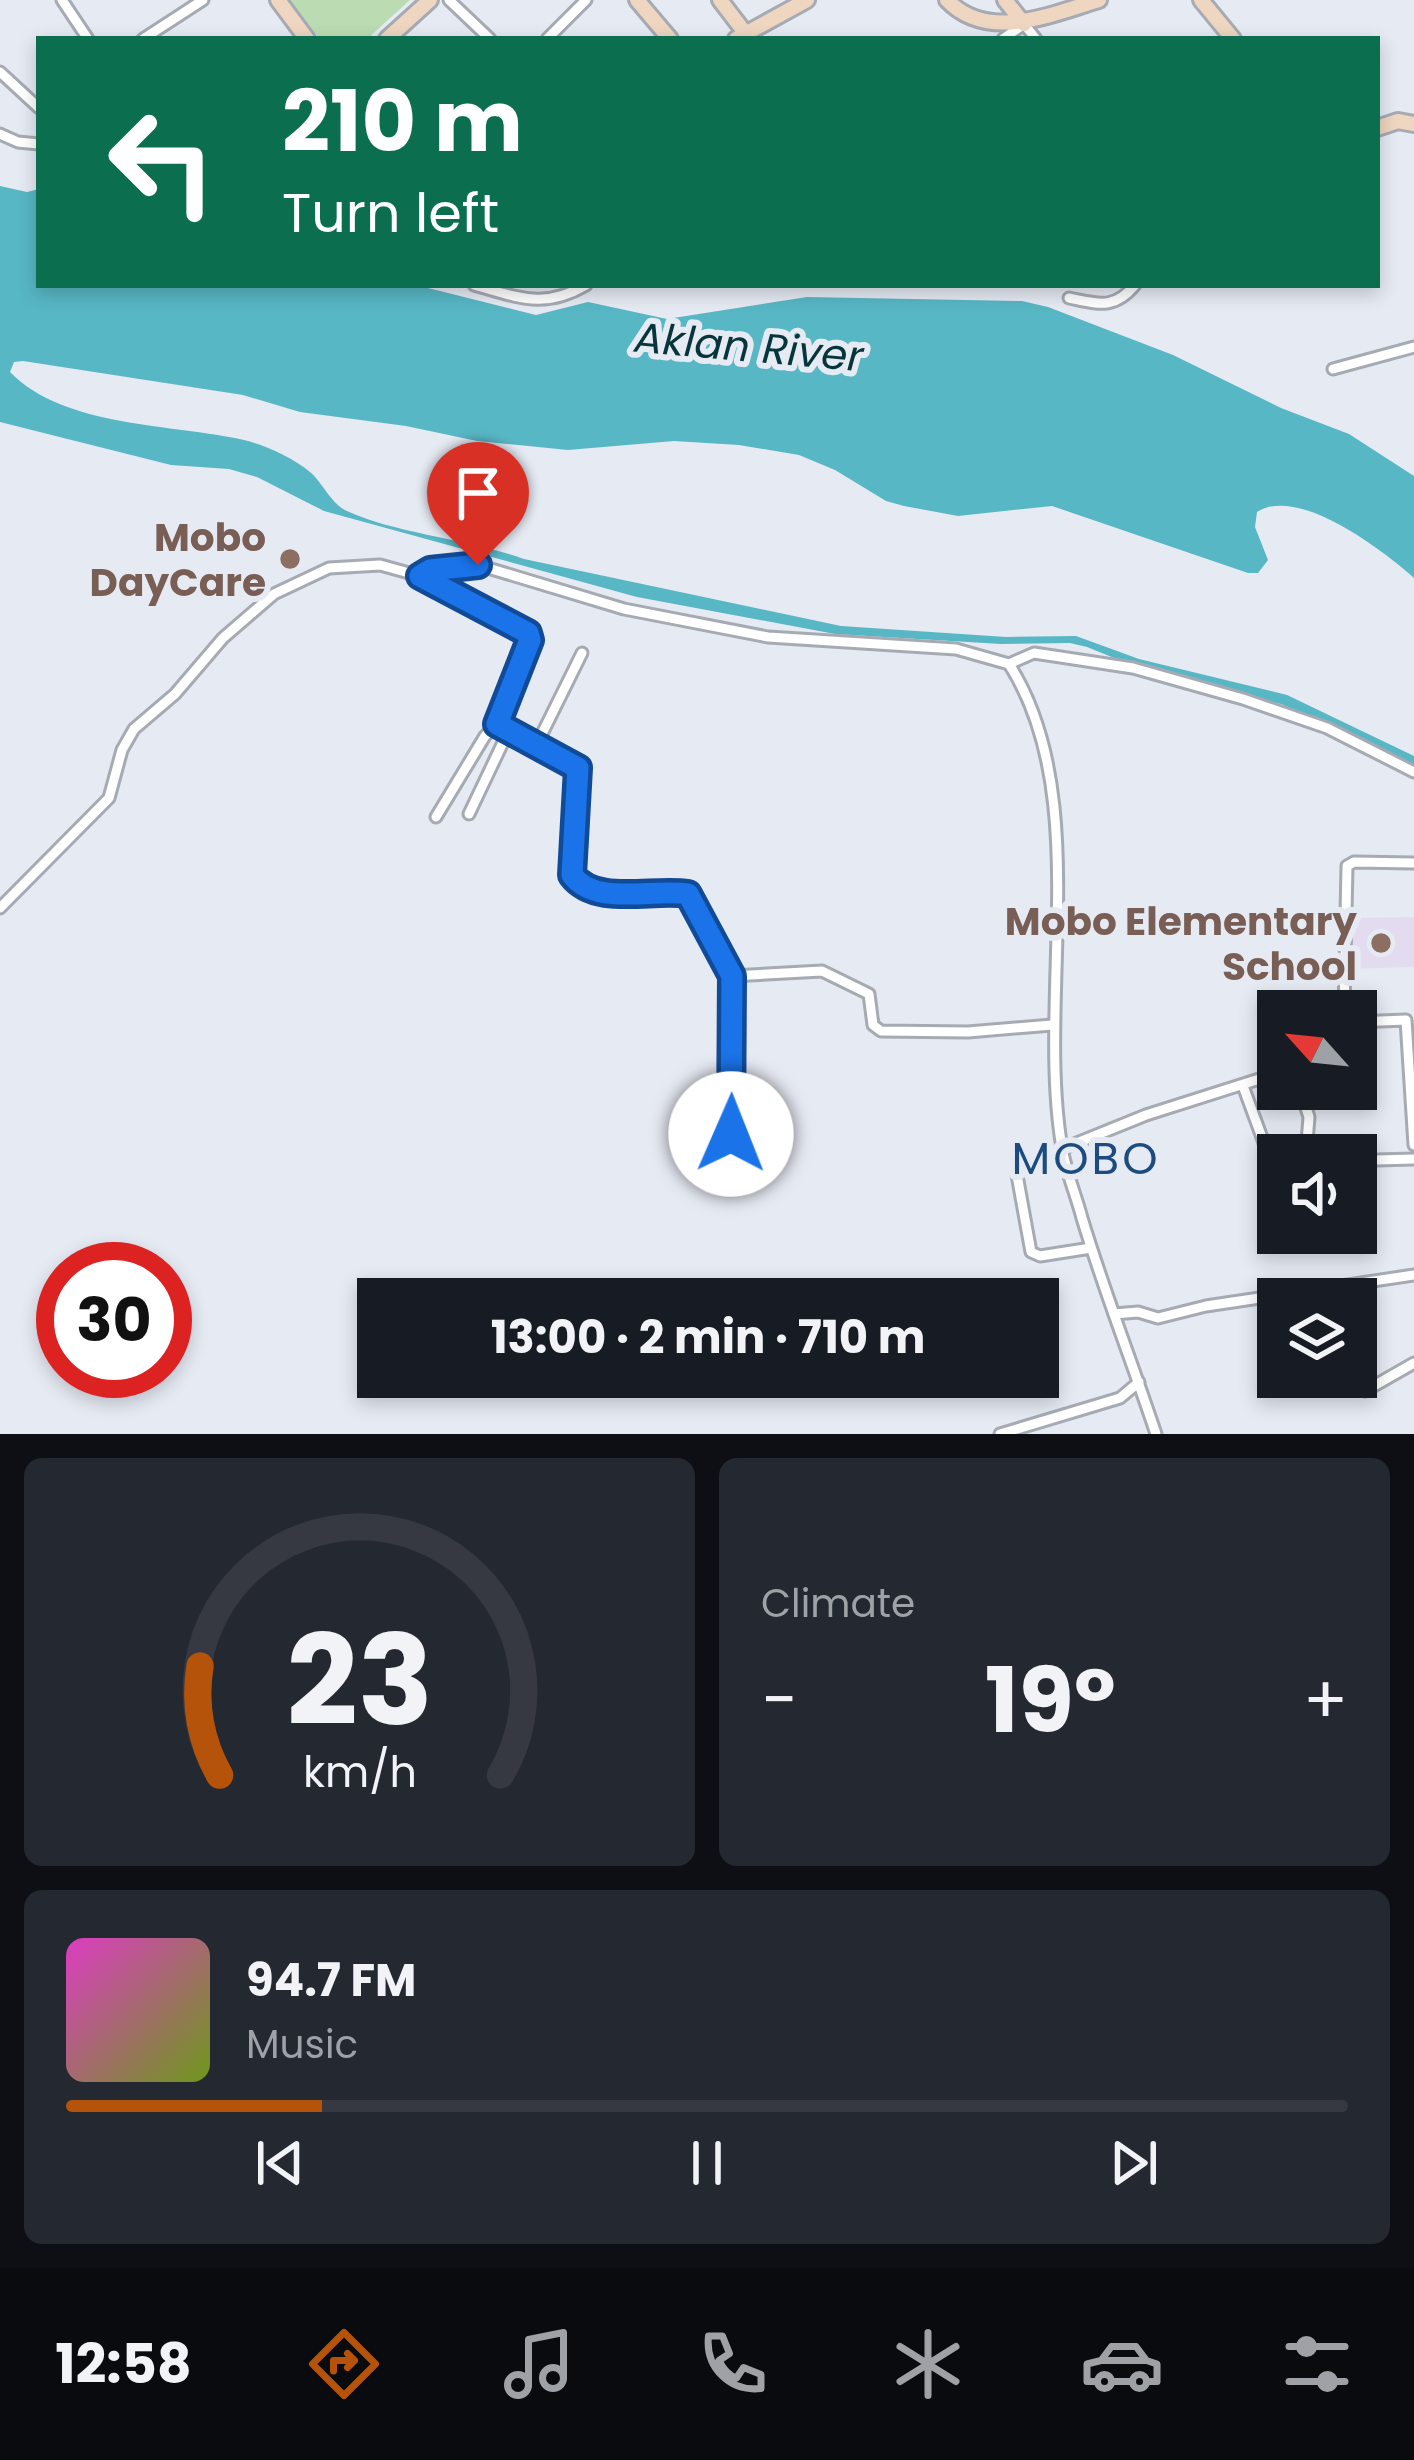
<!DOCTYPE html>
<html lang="en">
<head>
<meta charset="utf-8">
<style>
  :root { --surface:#171b24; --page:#242831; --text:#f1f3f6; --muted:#9ea1a6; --line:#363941; --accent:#b45309 }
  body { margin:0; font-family:Poppins,sans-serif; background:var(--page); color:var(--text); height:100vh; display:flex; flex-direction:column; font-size:45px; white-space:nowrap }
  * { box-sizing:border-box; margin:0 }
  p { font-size:39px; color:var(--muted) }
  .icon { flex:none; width:66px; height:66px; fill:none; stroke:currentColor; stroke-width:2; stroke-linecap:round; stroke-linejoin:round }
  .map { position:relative; height:1434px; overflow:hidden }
  .sheet { display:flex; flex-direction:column; gap:24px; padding:24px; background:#0d0f14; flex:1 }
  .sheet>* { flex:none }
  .guide { position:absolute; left:36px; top:36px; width:1344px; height:252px; border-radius:0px; box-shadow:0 6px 18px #0003; background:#0b6e4f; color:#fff; overflow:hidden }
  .needle { width:78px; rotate:297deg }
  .controls { position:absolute; left:1257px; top:990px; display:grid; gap:24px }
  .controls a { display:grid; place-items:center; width:120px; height:120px; border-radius:0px; background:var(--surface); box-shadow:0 6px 18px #0003; font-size:60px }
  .speed { position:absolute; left:36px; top:1242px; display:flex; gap:24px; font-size:60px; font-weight:700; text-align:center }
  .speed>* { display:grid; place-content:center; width:156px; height:156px; border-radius:50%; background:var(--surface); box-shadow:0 6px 18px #0003; line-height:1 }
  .speed .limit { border:18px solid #d22; background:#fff; color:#111 }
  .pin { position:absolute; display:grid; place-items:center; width:102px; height:102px; color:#fff; margin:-123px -51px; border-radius:50% 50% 50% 0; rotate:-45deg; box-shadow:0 0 12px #0007 }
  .pin .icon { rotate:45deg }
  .me { position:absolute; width:132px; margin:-66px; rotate:1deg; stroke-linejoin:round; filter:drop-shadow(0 0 9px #0008) }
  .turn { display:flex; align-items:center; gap:42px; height:252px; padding:0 48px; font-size:54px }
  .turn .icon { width:156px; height:156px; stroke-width:2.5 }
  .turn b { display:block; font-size:84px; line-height:102px }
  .big { font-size:90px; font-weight:700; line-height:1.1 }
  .sheet .widget { flex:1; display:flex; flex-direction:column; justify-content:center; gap:18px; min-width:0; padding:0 42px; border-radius:18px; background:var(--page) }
  .sheet .dial { align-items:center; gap:0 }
  .dial svg { height:312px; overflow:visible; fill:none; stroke:var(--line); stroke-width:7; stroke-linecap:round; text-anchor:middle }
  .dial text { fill:var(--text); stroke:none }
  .song { display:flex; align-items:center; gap:36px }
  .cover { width:144px; height:144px; border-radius:18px; background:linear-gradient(135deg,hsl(310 70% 55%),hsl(80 70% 35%)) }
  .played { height:12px; border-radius:6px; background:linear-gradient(90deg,var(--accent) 20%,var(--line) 20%) }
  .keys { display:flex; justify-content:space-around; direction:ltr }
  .heat { display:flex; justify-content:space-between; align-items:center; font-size:66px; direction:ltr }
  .sheet .tiles { flex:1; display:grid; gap:24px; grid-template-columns:1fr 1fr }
  .widget:last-child { grid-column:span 2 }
  .trip { position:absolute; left:357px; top:1278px; width:702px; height:120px; border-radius:0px; background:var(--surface); box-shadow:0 6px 18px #0003; font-weight:700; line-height:120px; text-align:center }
  .tabs { display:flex; height:192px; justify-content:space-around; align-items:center; background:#090b0e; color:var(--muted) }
  .tabs .icon { width:84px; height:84px }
  .tabs .active { color:var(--accent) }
  .tabs b { font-size:54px; color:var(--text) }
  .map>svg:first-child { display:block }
</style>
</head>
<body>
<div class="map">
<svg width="1414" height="1434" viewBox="0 0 1414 1434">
  <rect width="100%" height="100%" fill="#e6eaf3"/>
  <polygon fill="#e3dcf1" points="1414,917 1414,967 1347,969 1347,918"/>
  <polygon fill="#bbdcb3" points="289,0 410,0 367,39 320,39"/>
  <path fill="#58b7c5" d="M0,186l27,6 12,-3v96h377l120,30 52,-13 79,17 140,-22 215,4 26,6 125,48 108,53 68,26 65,42v102c-30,-27 -116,-93 -157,-66l-2,15 13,33 -10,13h-10l-196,-67 -94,10 -54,-10 -18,-5 -51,-31 -36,-15 -60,-10 -65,-4 -106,9 -91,-9 -71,-15 -106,-14 -57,-17 -220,-34 -9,1 -4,10c54,56 165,52 234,68 21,5 49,18 66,32 13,11 21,32 37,39 50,23 122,28 177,48l317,67 165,11 70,-1 63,23 148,36 127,61v9l-133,-61 -147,-38 -47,-19 -17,-4 -69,1 -166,-10 -198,-37 -313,-86 -67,-34 -28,-8 -58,-4 -171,-43z"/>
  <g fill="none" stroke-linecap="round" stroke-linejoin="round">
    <defs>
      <g id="street">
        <polyline points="62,0 88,39"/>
        <polyline points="449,0 490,39"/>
        <polyline points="143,39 203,0"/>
        <polyline points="547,39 586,0"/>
        <polyline points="1003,39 1024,24 1036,39"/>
        <polyline points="0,72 39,108"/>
        <polyline points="0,134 18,142 39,144"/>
        <path d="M474,285c44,12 69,25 112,0"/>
        <path d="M1069,298c30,6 45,12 66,-13"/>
        <polyline points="1333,369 1414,347"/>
        <path d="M420,576l10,-6 48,-5 146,44 144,28 188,12 53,15c85,133 27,332 53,484 4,24 14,47 20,70 22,73 50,144 74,216"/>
        <polyline points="1009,664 1034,653 1133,668 1243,699 1327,728 1414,772"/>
        <polyline points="536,746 582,653"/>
        <polyline points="469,814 508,732"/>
        <polyline points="436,817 485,736 497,724"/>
        <path d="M0,908l109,-110 13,-48 12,-21 41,-35 48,-56 51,-44 55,-26 51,-3 40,11 106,53 4,12 -33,83 81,44 -6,107c24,32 81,13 116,19l44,82 90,-5 47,23 4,31 8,6 87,1 84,-7"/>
        <polyline points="1344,1011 1347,866 1354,862 1414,863"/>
        <polyline points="1356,1022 1406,1020 1414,1145"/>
        <polyline points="1243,1086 1264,1143 1270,1176 1278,1176"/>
        <polyline points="1300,1089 1309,1117 1306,1155"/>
        <polyline points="731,1134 732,976"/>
        <polyline points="1062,1149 1146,1115 1278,1073"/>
        <polyline points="1356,1169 1376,1160 1414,1159"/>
        <polyline points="1017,1175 1031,1252 1040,1256 1091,1248"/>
        <polyline points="1114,1314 1138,1312 1158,1318 1206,1306 1414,1275"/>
        <polyline points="1365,1391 1414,1363"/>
        <polyline points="1000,1434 1120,1398 1139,1382"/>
      </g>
      <g id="secondary">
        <polyline points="278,0 307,39"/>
        <polyline points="637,0 670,39"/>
        <polyline points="720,0 746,34"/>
        <path d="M947,0c41,43 105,14 152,0"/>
        <polyline points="1005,0 1024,24"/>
        <polyline points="1201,0 1233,39"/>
        <polyline points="387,39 430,0"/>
        <polyline points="736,39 807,0"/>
        <polyline points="1377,128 1398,121 1414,124"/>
      </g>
    </defs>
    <use href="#street" stroke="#a6aab3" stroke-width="15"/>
    <use href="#secondary" stroke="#a6aab3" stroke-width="20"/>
    <use href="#street" stroke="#fff" stroke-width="9"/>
    <use href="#secondary" stroke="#eed6c0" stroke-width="14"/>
  </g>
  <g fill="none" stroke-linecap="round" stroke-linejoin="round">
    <defs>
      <path id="route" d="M478,565l-48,5 -10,6 108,57 2,7 -33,84 81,44 -6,107c24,32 81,13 116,19l44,82 -1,158"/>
    </defs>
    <use href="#route" stroke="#114b97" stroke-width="30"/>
    <use href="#route" stroke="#1a73e8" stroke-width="21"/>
  </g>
  <g fill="#8d6e63" stroke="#e6eaf3" stroke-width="4.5">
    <circle cx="290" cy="559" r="12"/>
    <circle cx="1381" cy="943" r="12"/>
  </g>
  <g text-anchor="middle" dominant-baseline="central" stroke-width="12" stroke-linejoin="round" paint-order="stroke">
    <g font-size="39" font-weight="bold" fill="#785e54" stroke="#e6eaf3" text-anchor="end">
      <text x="266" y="537">Mobo<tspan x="266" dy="45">DayCare</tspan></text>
      <text x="1357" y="921">Mobo Elementary<tspan x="1357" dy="45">School</tspan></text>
    </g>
    <g font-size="42" font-style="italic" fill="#06353b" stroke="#e6eaf3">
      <text transform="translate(749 347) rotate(5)">Aklan River</text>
    </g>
    <g font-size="45" letter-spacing="3" fill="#1c4c7f" stroke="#e6eaf3">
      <text x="1086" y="1158">MOBO</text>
    </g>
  </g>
</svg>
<div class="controls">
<a><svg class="needle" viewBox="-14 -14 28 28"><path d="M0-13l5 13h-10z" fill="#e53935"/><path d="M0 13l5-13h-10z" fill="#9ea1a6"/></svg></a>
<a><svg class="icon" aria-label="sound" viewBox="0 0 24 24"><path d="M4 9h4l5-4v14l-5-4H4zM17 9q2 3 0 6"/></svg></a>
<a><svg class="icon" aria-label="layers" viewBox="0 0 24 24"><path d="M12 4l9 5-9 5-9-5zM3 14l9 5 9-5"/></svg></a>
</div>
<div class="speed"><div class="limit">30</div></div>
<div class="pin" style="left:478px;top:565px;background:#d93025"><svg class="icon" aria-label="arrive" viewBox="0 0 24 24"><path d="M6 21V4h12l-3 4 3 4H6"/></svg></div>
<svg class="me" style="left:731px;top:1134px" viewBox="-20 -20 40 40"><circle r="19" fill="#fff"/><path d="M0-13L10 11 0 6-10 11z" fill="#1a73e8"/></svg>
<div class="trip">13:00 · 2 min · 710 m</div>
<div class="guide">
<div class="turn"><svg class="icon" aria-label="left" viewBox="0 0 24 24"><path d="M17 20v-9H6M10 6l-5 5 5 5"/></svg><div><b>210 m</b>Turn left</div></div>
</div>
</div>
<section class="sheet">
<div class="tiles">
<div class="widget dial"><svg viewBox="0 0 100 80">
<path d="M14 69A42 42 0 1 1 86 69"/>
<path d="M14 69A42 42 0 0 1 9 41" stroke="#b45309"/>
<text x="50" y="56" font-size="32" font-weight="700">23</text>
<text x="50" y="72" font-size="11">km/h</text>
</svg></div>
<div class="widget"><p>Climate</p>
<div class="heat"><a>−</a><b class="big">19°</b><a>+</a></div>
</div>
<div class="widget">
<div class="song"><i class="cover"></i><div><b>94.7 FM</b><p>Music</p></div></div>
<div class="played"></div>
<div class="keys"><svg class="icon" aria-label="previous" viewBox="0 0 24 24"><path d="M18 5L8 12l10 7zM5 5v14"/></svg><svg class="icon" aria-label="pause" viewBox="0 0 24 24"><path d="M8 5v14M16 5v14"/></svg><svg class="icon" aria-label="next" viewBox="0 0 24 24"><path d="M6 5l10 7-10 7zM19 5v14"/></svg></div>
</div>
</div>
</section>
<nav class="tabs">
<b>12:58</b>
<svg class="icon active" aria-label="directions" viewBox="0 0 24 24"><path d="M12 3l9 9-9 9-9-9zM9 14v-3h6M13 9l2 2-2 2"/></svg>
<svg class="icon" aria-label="music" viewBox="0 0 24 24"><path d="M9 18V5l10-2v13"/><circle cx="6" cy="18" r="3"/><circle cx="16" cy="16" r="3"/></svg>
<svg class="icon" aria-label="phone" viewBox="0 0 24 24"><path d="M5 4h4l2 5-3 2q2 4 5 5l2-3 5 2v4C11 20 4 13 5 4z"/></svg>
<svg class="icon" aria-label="climate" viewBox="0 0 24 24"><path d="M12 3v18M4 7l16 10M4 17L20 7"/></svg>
<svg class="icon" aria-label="car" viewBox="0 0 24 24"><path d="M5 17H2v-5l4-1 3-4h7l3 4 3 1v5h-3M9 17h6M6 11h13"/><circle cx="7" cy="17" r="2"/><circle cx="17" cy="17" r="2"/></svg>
<svg class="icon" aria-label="filters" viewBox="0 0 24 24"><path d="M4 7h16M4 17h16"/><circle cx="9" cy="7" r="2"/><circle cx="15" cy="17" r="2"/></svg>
</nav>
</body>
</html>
